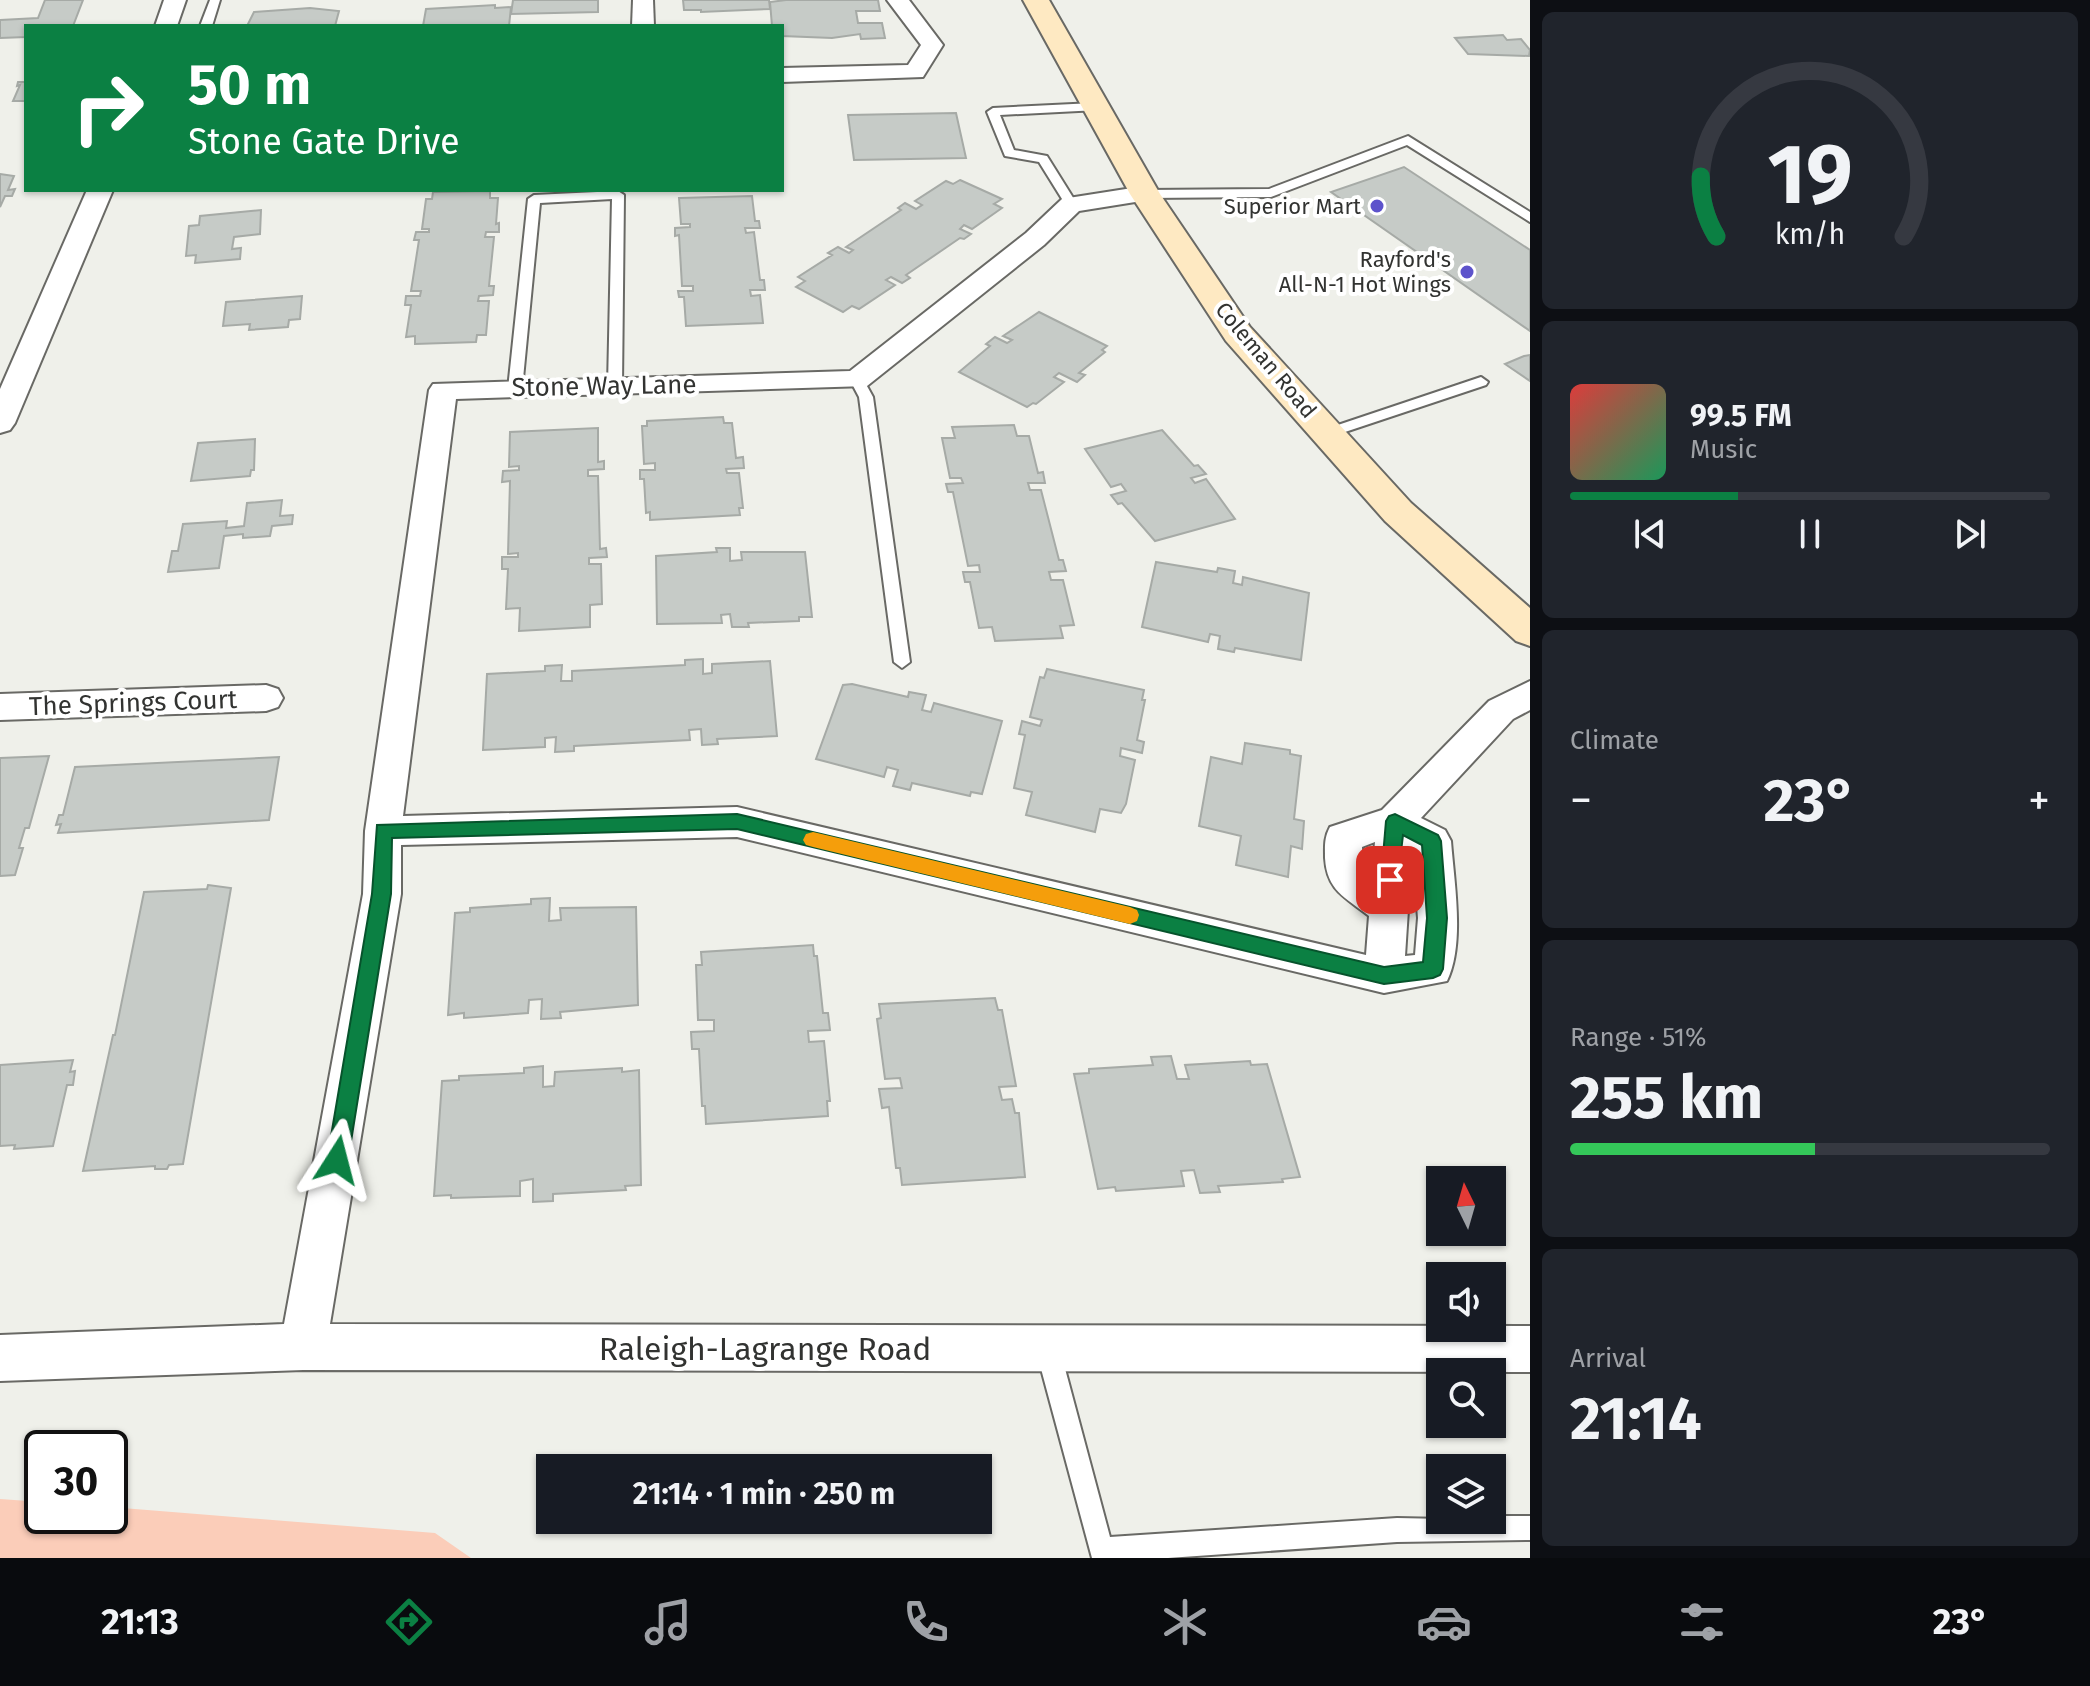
<!DOCTYPE html>
<html lang="en">
<head>
<meta charset="utf-8">
<style>
  :root { --surface:#171b24; --page:#20242c; --text:#f1f3f6; --muted:#9ea1a6; --line:#363941; --accent:#0b8043 }
  body { margin:0; font-family:"Fira Sans",sans-serif; background:var(--page); color:var(--text); height:100vh; display:flex; flex-direction:column; font-size:30px; white-space:nowrap }
  * { box-sizing:border-box; margin:0 }
  p { font-size:26px; color:var(--muted) }
  .icon { flex:none; width:44px; height:44px; fill:none; stroke:currentColor; stroke-width:2; stroke-linecap:round; stroke-linejoin:round }
  .map { position:relative; flex:1; overflow:hidden }
  .drawer { display:flex; flex-direction:column; gap:12px; padding:12px; background:#0d0f14; width:560px }
  .drawer>* { flex:none }
  .banner { position:absolute; left:24px; top:24px; width:760px; height:168px; border-radius:0px; box-shadow:0 2px 6px #0004; background:#0b8043; color:#fff; overflow:hidden }
  .needle { width:52px; rotate:355deg }
  .controls { position:absolute; left:1426px; top:1166px; display:grid; gap:16px }
  .controls a { display:grid; place-items:center; width:80px; height:80px; border-radius:0px; background:var(--surface); box-shadow:0 2px 6px #0004; font-size:40px }
  .speed { position:absolute; left:24px; top:1430px; display:flex; gap:16px; font-size:40px; font-weight:700; text-align:center }
  .speed>* { display:grid; place-content:center; width:104px; height:104px; border-radius:50%; background:var(--surface); box-shadow:0 2px 6px #0004; line-height:1 }
  .speed .limit { border:4px solid #111; border-radius:12px; background:#fff; color:#111 }
  .pin { position:absolute; display:grid; place-items:center; width:68px; height:68px; color:#fff; margin:-34px; border-radius:16px; box-shadow:0 4px 12px #0006 }
  .me { position:absolute; width:88px; margin:-44px; rotate:9deg; stroke-linejoin:round; filter:drop-shadow(0 0 6px #0008) }
  .turn { display:flex; align-items:center; gap:28px; height:168px; padding:0 32px; font-size:36px }
  .turn .icon { width:104px; height:104px; stroke-width:2.5 }
  .turn b { display:block; font-size:56px; line-height:68px }
  .big { font-size:60px; font-weight:700; line-height:1.1 }
  .drawer .widget { flex:1; display:flex; flex-direction:column; justify-content:center; gap:12px; min-width:0; padding:0 28px; border-radius:12px; background:var(--page) }
  .drawer .dial { align-items:center; gap:0 }
  .dial svg { height:208px; overflow:visible; fill:none; stroke:var(--line); stroke-width:7; stroke-linecap:round; text-anchor:middle }
  .dial text { fill:var(--text); stroke:none }
  .song { display:flex; align-items:center; gap:24px }
  .cover { width:96px; height:96px; border-radius:12px; background:linear-gradient(135deg,hsl(0 70% 55%),hsl(150 70% 35%)) }
  .played { height:8px; border-radius:4px; background:linear-gradient(90deg,var(--accent) 35%,var(--line) 35%) }
  .keys { display:flex; justify-content:space-around; direction:ltr }
  .heat { display:flex; justify-content:space-between; align-items:center; font-size:44px; direction:ltr }
  .charge { height:12px; border-radius:6px; background:linear-gradient(90deg,#34c759 51%,var(--line) 0) }
  .trip { position:absolute; left:536px; top:1454px; width:456px; height:80px; border-radius:0px; background:var(--surface); box-shadow:0 2px 6px #0004; font-weight:700; line-height:80px; text-align:center }
  .menu { display:flex; height:128px; justify-content:space-around; align-items:center; background:#090b0e; color:var(--muted) }
  .menu .icon { width:56px; height:56px }
  .menu .selected { color:var(--accent) }
  .menu b { font-size:36px; color:var(--text) }
  main { display:flex; flex:1; min-height:0 }
  .map>svg:first-child { display:block }
</style>
</head>
<body>
<main>
<div class="map">
<svg width="1530" height="1558" viewBox="0 0 1530 1558">
  <rect width="100%" height="100%" fill="#eff0ea"/>
  <polygon fill="#fbcdb9" points="0,1499 42,1502 42,1516 110,1516 110,1507 435,1533 471,1558 0,1558"/>
  <g fill="#c6cbc7" stroke="#a6aaa6" stroke-width="2">
    <polygon points="45,0 83,0 73,26 26,26 26,37 0,38 0,20 38,18"/>
    <polygon points="513,0 598,0 598,12 511,14"/>
    <polygon points="683,0 769,0 770,9 701,12 701,10 684,10"/>
    <polygon points="786,0 878,0 880,11 856,11 858,23 882,23 885,38 861,39 860,34 832,38 782,36 782,26 772,26 770,2"/>
    <polygon points="495,5 495,8 511,7 509,26 423,26 426,9"/>
    <polygon points="310,8 339,11 335,26 247,26 254,12"/>
    <polygon points="1503,35 1507,40 1521,39 1530,50 1529,56 1468,54 1455,38"/>
    <polygon points="18,82 26,82 26,101 13,101 20,85 17,86"/>
    <polygon points="956,113 966,158 854,160 848,115"/>
    <polygon points="1404,167 1530,250 1530,331 1331,192"/>
    <polygon points="0,174 14,176 8,190 15,189 12,196 5,196 0,207"/>
    <polygon points="960,180 1002,199 994,204 1002,208 972,229 964,225 960,229 971,234 964,239 960,238 906,275 910,278 902,283 891,277 886,280 895,285 859,309 852,306 843,312 796,287 805,281 798,277 832,255 828,253 838,247 849,253 853,250 846,247 901,210 898,208 905,203 916,209 922,205 915,201 946,181 953,184"/>
    <polygon points="490,191 490,198 498,198 496,224 499,223 499,232 486,232 485,237 494,237 489,286 494,286 493,295 479,296 478,301 489,301 486,335 477,335 476,342 415,344 415,336 406,337 411,305 405,305 406,296 420,296 421,291 411,291 419,240 414,240 416,232 429,232 429,229 422,229 426,199 432,199 433,192"/>
    <polygon points="752,196 755,221 759,221 760,228 745,228 746,233 754,232 760,280 764,280 765,290 750,290 751,296 760,295 763,323 686,326 684,297 679,297 678,291 693,291 693,286 682,286 679,235 675,236 675,228 690,227 690,224 681,224 679,198"/>
    <polygon points="261,210 260,234 234,237 232,249 241,248 240,259 195,263 196,255 186,256 189,226 199,225 200,216"/>
    <polygon points="302,296 300,319 289,320 288,327 249,330 250,324 223,326 226,302"/>
    <polygon points="1039,312 1107,346 1102,350 1105,352 1079,373 1085,375 1077,382 1059,373 1054,377 1064,382 1036,404 1033,403 1027,407 959,372 990,346 986,344 995,337 1007,343 1012,340 1003,336"/>
    <polygon points="1530,355 1530,381 1505,364 1524,356"/>
    <polygon points="723,417 724,423 732,423 736,458 743,457 744,468 726,469 727,473 739,473 743,508 739,508 740,515 650,520 650,512 646,513 644,479 640,479 640,470 655,470 655,463 644,464 642,426 647,426 647,421"/>
    <polygon points="1014,425 1017,436 1029,436 1038,473 1043,472 1045,483 1028,483 1030,490 1041,490 1059,560 1063,560 1066,571 1049,572 1051,580 1063,580 1074,625 1060,626 1063,638 995,641 992,627 979,628 970,582 965,582 963,572 980,572 979,565 968,566 953,492 948,492 946,484 963,483 961,478 950,478 942,438 955,438 952,427"/>
    <polygon points="598,428 598,462 604,461 604,469 588,470 588,476 598,476 600,549 606,548 607,557 589,558 589,564 601,564 602,604 590,605 590,627 519,631 520,608 506,609 508,569 502,569 502,557 518,557 518,553 508,554 510,481 502,482 503,471 519,470 519,466 509,467 510,432"/>
    <polygon points="1162,430 1194,466 1198,465 1206,474 1191,478 1195,483 1206,479 1235,519 1155,541 1122,503 1118,504 1111,495 1126,491 1121,484 1111,487 1085,449"/>
    <polygon points="255,439 254,470 251,470 250,476 191,481 198,443"/>
    <polygon points="282,500 280,516 293,515 292,524 272,526 270,536 243,538 243,534 224,536 219,568 168,572 172,551 178,551 183,524 227,521 226,528 244,526 247,503"/>
    <polygon points="716,548 730,548 730,561 742,560 741,552 805,552 812,617 799,617 799,621 748,623 749,627 732,627 730,614 721,615 722,623 657,624 656,556 717,552"/>
    <polygon points="1156,562 1217,572 1218,568 1235,571 1233,583 1242,585 1243,577 1309,593 1301,660 1235,648 1234,652 1218,649 1220,636 1210,634 1208,642 1142,627"/>
    <polygon points="703,659 703,674 712,673 712,664 770,661 777,736 717,739 718,744 702,745 701,729 689,730 690,740 574,746 574,751 555,752 556,737 545,738 545,747 483,750 487,674 545,671 545,666 562,665 561,681 572,681 572,671 685,665 685,660"/>
    <polygon points="1047,669 1144,690 1142,700 1145,700 1137,740 1144,742 1142,753 1121,748 1120,756 1135,760 1126,804 1121,813 1100,809 1095,832 1026,815 1032,792 1014,788 1025,735 1019,734 1022,721 1040,726 1042,720 1030,717 1040,677 1044,678"/>
    <polygon points="852,684 908,697 909,692 926,695 922,710 931,712 934,703 1002,721 982,794 971,792 970,796 912,783 910,790 893,786 898,770 887,767 884,777 816,759 843,685"/>
    <polygon points="1245,743 1290,750 1290,754 1301,756 1294,819 1304,821 1302,849 1291,846 1288,877 1236,865 1241,836 1199,826 1211,757 1242,764"/>
    <polygon points="49,756 29,828 25,828 19,848 23,848 15,875 0,876 0,758"/>
    <polygon points="279,757 269,820 58,833 61,824 56,825 59,815 63,815 75,767"/>
    <polygon points="208,885 231,888 183,1164 169,1165 167,1169 155,1169 155,1166 83,1171 113,1035 115,1035 144,892 207,889"/>
    <polygon points="550,898 549,921 561,920 560,908 636,907 638,1005 560,1012 561,1018 541,1019 542,999 529,1000 528,1013 464,1018 464,1013 448,1015 455,913 470,912 470,908 531,904 531,899"/>
    <polygon points="813,945 814,956 817,956 823,1013 828,1013 830,1030 808,1031 809,1042 824,1041 830,1101 827,1101 828,1116 706,1124 705,1106 702,1106 699,1049 692,1049 691,1032 714,1031 714,1020 698,1020 696,965 702,965 701,952"/>
    <polygon points="995,998 998,1010 1002,1010 1016,1086 999,1087 1002,1100 1012,1099 1015,1113 1019,1113 1025,1177 902,1185 900,1168 896,1168 889,1107 882,1108 879,1089 902,1088 900,1078 885,1079 877,1019 881,1018 879,1004"/>
    <polygon points="1171,1056 1177,1079 1189,1079 1185,1065 1250,1061 1251,1065 1267,1064 1300,1177 1282,1179 1283,1182 1218,1186 1220,1192 1200,1193 1194,1170 1181,1171 1184,1186 1116,1191 1115,1187 1098,1189 1074,1074 1089,1073 1089,1069 1153,1065 1151,1057"/>
    <polygon points="73,1060 70,1072 75,1071 73,1085 67,1085 53,1146 14,1149 15,1145 0,1146 0,1065"/>
    <polygon points="543,1066 543,1087 554,1086 555,1072 622,1068 622,1072 639,1070 641,1185 625,1186 626,1190 553,1194 553,1201 533,1202 533,1179 520,1181 520,1196 451,1198 451,1195 434,1196 442,1081 459,1080 459,1076 524,1073 524,1068"/>
  </g>
  <g fill="none" stroke-linecap="round" stroke-linejoin="round">
    <defs>
      <g id="service">
        <polygon points="210,0 220,0 212,26 200,26"/>
        <polygon points="1094,103 1098,104 1098,110 1000,115 1014,150 1047,156 1077,204 1071,208 1067,207 1039,162 1005,156 987,112 993,108"/>
        <polygon points="1408,136 1530,212 1530,222 1407,145 1271,197 1145,198 1139,194 1145,190 1269,189"/>
        <polygon points="618,191 624,195 622,386 615,391 608,386 612,199 540,203 522,389 515,394 510,392 508,389 528,199 534,195"/>
        <polygon points="857,375 862,377 873,397 910,662 902,668 894,662 859,397 850,380"/>
        <polygon points="1481,377 1488,382 1486,385 1333,436 1323,436 1321,433 1323,430"/>
        <polygon points="1048,1338 1056,1342 1060,1350 1110,1537 1397,1518 1492,1520 1492,1516 1530,1516 1530,1540 1397,1542 1168,1558 1092,1558 1036,1350 1040,1342"/>
      </g>
      <g id="minor">
        <polygon points="164,0 186,0 177,26 155,26"/>
        <polygon points="633,0 653,0 654,26 632,26"/>
        <polygon points="887,0 909,0 943,45 923,77 782,82 782,68 908,65 921,45"/>
        <path d="M1145,186l9,3 4,5 -4,5 -75,12 -35,34 -177,141 -411,13 -53,417 334,-9 629,148 3,-39c-24,-19 -42,-25 -44,-58 0,-12 -1,-20 5,-31l52,-17 107,-109 41,-20v29l-17,9 -92,99 24,12 6,11c3,41 14,103 -4,140l-63,12 -647,-156 -336,8v49l-71,430 1200,2v46l-1227,-2 -303,11v-46l284,-11 79,-430 2,-63 64,-441 4,-6 417,-13 176,-138 36,-34zM1375,842l-3,33 -9,-6 -1,-22zM1412,848l6,70 -3,37 -10,1z"/>
        <polygon points="87,190 113,190 15,423 10,430 0,433 0,389"/>
        <polygon points="266,685 278,689 283,698 278,707 266,711 0,720 0,694"/>
      </g>
      <polygon id="secondary" points="1023,0 1049,0 1160,194 1250,327 1411,503 1530,608 1530,646 1516,641 1385,521 1226,341 1130,194"/>
    </defs>
    <use href="#service" stroke="#696965" stroke-width="4"/>
    <use href="#minor" stroke="#696965" stroke-width="4"/>
    <use href="#secondary" stroke="#696965" stroke-width="4"/>
    <use href="#service" fill="#fff" fill-rule="evenodd"/>
    <use href="#minor" fill="#fff" fill-rule="evenodd"/>
    <use href="#secondary" fill="#fee9c2" fill-rule="evenodd"/>
  </g>
  <polygon fill="#0b8043" stroke="#07532c" stroke-width="2" points="737,814 1384,967 1423,962 1427,918 1422,845 1403,835 1397,886 1383,886 1381,880 1386,821 1389,816 1395,814 1438,835 1441,841 1447,918 1443,969 1440,975 1433,978 1384,984 737,829 392,838 391,894 348,1160 345,1167 337,1170 330,1167 327,1160 372,894 377,825"/>
  <polygon fill="#f59e0b" points="813,832 1130,907 1137,910 1139,915 1137,921 1130,924 813,847 806,845 803,840 806,834"/>
  <g fill="#5d53cb" stroke="#fff" stroke-width="3">
    <circle cx="1377" cy="206" r="8"/>
    <circle cx="1467" cy="272" r="8"/>
  </g>
  <g text-anchor="middle" dominant-baseline="central" stroke-width="8" stroke-linejoin="round" paint-order="stroke">
    <g font-size="22" fill="#323331" stroke="#fff" text-anchor="end">
      <text x="1361" y="206">Superior Mart</text>
      <text x="1451" y="259">Rayford's<tspan x="1451" dy="25">All-N-1 Hot Wings</tspan></text>
    </g>
    <g font-size="22" fill="#323331" stroke="#fff">
      <text transform="translate(1266 360) rotate(50)">Coleman Road</text>
    </g>
    <g font-size="26" fill="#323331" stroke="#fff">
      <text transform="translate(604 386) rotate(-1)">Stone Way Lane</text>
      <text transform="translate(133 703) rotate(-2)">The Springs Court</text>
    </g>
    <g font-size="32" fill="#323331" stroke="#fff">
      <text x="765" y="1349">Raleigh-Lagrange Road</text>
    </g>
  </g>
</svg>
<div class="controls">
<a><svg class="needle" viewBox="-14 -14 28 28"><path d="M0-13l5 13h-10z" fill="#e53935"/><path d="M0 13l5-13h-10z" fill="#9ea1a6"/></svg></a>
<a><svg class="icon" aria-label="sound" viewBox="0 0 24 24"><path d="M4 9h4l5-4v14l-5-4H4zM17 9q2 3 0 6"/></svg></a>
<a><svg class="icon" aria-label="search" viewBox="0 0 24 24"><circle cx="10" cy="10" r="6"/><path d="M15 15l6 6"/></svg></a>
<a><svg class="icon" aria-label="layers" viewBox="0 0 24 24"><path d="M12 4l9 5-9 5-9-5zM3 14l9 5 9-5"/></svg></a>
</div>
<div class="speed"><div class="limit">30</div></div>
<div class="pin" style="left:1390px;top:880px;background:#d93025"><svg class="icon" aria-label="arrive" viewBox="0 0 24 24"><path d="M6 21V4h12l-3 4 3 4H6"/></svg></div>
<svg class="me" style="left:337px;top:1160px" viewBox="-20 -20 40 40"><path d="M0-17L14 15 0 8-14 15z" fill="#0b8043" stroke="#fff" stroke-width="4"/></svg>
<div class="trip">21:14 · 1 min · 250 m</div>
<div class="banner">
<div class="turn"><svg class="icon" aria-label="right" viewBox="0 0 24 24"><path d="M7 20v-9h11M14 6l5 5-5 5"/></svg><div><b>50 m</b>Stone Gate Drive</div></div>
</div>
</div>
<section class="drawer">
<div class="widget dial"><svg viewBox="0 0 100 80">
<path d="M14 69A42 42 0 1 1 86 69"/>
<path d="M14 69A42 42 0 0 1 8 46" stroke="#0b8043"/>
<text x="50" y="56" font-size="32" font-weight="700">19</text>
<text x="50" y="72" font-size="11">km/h</text>
</svg></div>
<div class="widget">
<div class="song"><i class="cover"></i><div><b>99.5 FM</b><p>Music</p></div></div>
<div class="played"></div>
<div class="keys"><svg class="icon" aria-label="previous" viewBox="0 0 24 24"><path d="M18 5L8 12l10 7zM5 5v14"/></svg><svg class="icon" aria-label="pause" viewBox="0 0 24 24"><path d="M8 5v14M16 5v14"/></svg><svg class="icon" aria-label="next" viewBox="0 0 24 24"><path d="M6 5l10 7-10 7zM19 5v14"/></svg></div>
</div>
<div class="widget"><p>Climate</p>
<div class="heat"><a>−</a><b class="big">23°</b><a>+</a></div>
</div>
<div class="widget"><p>Range · 51%</p><b class="big">255 km</b><div class="charge"></div></div>
<div class="widget"><p>Arrival</p><b class="big">21:14</b></div>
</section>
</main>
<nav class="menu">
<b>21:13</b>
<svg class="icon selected" aria-label="directions" viewBox="0 0 24 24"><path d="M12 3l9 9-9 9-9-9zM9 14v-3h6M13 9l2 2-2 2"/></svg>
<svg class="icon" aria-label="music" viewBox="0 0 24 24"><path d="M9 18V5l10-2v13"/><circle cx="6" cy="18" r="3"/><circle cx="16" cy="16" r="3"/></svg>
<svg class="icon" aria-label="phone" viewBox="0 0 24 24"><path d="M5 4h4l2 5-3 2q2 4 5 5l2-3 5 2v4C11 20 4 13 5 4z"/></svg>
<svg class="icon" aria-label="climate" viewBox="0 0 24 24"><path d="M12 3v18M4 7l16 10M4 17L20 7"/></svg>
<svg class="icon" aria-label="car" viewBox="0 0 24 24"><path d="M5 17H2v-5l4-1 3-4h7l3 4 3 1v5h-3M9 17h6M6 11h13"/><circle cx="7" cy="17" r="2"/><circle cx="17" cy="17" r="2"/></svg>
<svg class="icon" aria-label="filters" viewBox="0 0 24 24"><path d="M4 7h16M4 17h16"/><circle cx="9" cy="7" r="2"/><circle cx="15" cy="17" r="2"/></svg>
<b>23°</b>
</nav>
</body>
</html>
